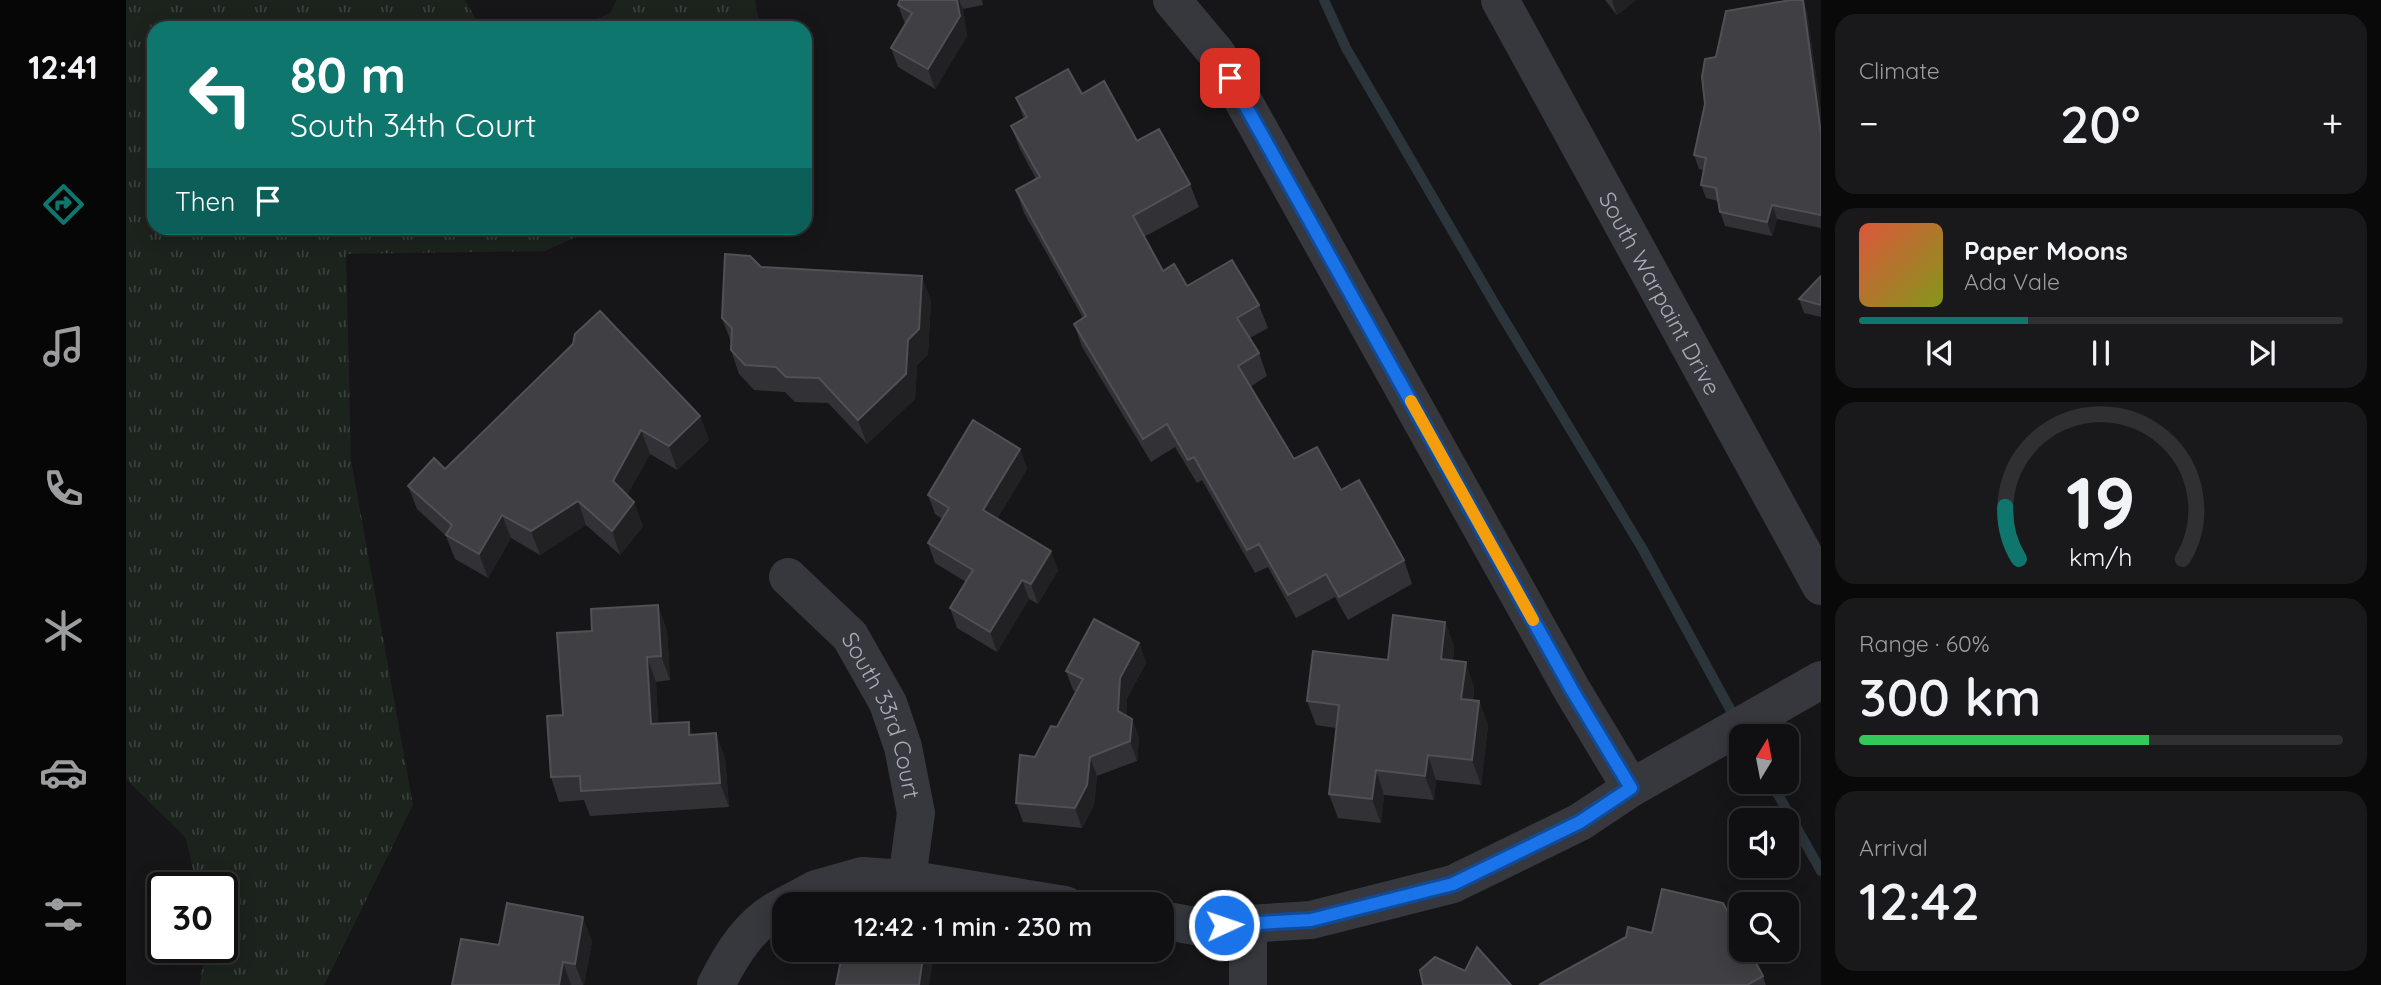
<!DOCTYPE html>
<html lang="en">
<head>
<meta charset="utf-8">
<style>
  :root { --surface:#101012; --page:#19191b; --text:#f1f3f6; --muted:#9c9d9f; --line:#303032; --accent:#0f766e }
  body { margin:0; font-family:Quicksand,sans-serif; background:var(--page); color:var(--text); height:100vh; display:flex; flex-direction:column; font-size:26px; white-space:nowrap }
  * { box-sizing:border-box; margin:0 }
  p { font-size:23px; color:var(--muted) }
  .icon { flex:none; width:38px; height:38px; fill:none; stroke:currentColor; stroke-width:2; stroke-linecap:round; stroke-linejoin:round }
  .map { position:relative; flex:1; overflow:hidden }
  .side { display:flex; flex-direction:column; gap:14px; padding:14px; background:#09090a; width:560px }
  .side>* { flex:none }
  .guide { position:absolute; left:21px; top:21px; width:665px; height:214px; border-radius:21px; box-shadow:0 4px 18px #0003,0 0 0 2px var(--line); background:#0f766e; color:#fff; overflow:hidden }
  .needle { width:46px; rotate:10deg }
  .fabs { position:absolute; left:1603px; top:724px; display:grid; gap:14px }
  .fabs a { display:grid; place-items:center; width:70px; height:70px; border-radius:14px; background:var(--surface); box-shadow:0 4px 18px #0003,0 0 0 2px var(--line); font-size:35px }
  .speed { position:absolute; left:21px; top:872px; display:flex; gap:14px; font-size:35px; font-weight:700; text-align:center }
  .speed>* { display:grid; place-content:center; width:91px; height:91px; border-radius:50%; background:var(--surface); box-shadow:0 4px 18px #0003,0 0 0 2px var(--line); line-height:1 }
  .speed .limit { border:4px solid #111; border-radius:10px; background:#fff; color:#111 }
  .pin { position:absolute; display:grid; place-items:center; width:60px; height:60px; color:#fff; margin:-30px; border-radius:14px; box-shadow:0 4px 10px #0006 }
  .me { position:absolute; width:77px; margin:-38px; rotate:87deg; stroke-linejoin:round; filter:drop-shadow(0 0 5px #0008) }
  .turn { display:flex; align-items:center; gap:24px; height:147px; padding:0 28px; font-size:32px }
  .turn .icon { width:91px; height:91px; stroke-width:2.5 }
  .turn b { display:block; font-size:49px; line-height:60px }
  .then { display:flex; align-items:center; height:66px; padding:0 28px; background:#0003; gap:14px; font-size:26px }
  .big { font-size:52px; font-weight:600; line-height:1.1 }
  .side .card { flex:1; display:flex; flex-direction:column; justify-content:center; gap:10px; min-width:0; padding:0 24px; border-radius:21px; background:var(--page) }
  .side .dial { align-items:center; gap:0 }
  .dial svg { height:182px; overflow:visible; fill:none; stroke:var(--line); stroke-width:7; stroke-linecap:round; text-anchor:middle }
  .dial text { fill:var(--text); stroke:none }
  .song { display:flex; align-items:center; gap:21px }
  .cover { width:84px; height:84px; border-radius:10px; background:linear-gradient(135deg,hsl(10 70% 55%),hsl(70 70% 35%)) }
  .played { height:7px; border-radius:4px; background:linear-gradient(90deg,var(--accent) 35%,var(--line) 35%) }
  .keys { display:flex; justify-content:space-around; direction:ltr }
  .heat { display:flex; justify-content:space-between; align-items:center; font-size:38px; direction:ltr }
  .charge { height:10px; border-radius:5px; background:linear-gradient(90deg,#34c759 60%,var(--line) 0) }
  .trip { position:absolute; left:646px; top:892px; width:402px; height:70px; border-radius:21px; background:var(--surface); box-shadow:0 4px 18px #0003,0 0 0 2px var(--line); font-weight:600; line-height:70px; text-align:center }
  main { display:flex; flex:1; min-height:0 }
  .tabs { display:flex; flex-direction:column; width:126px; justify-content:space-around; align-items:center; background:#060607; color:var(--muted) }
  .tabs .icon { width:49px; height:49px }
  .tabs .active { color:var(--accent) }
  .tabs b { font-size:32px; color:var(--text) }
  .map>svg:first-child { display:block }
</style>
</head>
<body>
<main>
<nav class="tabs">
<b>12:41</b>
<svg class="icon active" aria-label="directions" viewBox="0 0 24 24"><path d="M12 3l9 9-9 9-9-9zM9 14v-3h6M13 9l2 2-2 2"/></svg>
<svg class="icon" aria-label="music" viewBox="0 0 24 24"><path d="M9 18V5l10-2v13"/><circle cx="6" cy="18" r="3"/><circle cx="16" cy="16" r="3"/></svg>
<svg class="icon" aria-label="phone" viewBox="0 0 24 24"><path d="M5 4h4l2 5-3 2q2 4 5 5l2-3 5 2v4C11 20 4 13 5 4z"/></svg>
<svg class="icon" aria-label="climate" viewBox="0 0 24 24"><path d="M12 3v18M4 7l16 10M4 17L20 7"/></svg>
<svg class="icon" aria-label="car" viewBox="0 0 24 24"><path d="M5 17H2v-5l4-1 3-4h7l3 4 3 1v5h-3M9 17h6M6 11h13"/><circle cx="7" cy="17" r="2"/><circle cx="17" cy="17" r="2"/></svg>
<svg class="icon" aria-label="filters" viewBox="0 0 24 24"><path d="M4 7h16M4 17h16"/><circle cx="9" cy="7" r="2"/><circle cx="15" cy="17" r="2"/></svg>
</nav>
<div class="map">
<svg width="1695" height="985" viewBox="0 0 1695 985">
  <defs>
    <pattern id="grass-tufts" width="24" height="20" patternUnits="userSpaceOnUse" patternTransform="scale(1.75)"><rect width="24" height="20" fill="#1c231d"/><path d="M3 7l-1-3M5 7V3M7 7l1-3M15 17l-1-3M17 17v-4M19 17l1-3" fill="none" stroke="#3a403c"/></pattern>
  </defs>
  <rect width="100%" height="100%" fill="#161618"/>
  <g fill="url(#grass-tufts)">
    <polygon points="0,0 339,0 355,28 28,28 28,228 470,228 419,251 220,254 225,460 287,805 198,985 74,985 79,947 96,947 96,887 71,887 60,838 0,779"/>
    <polygon points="491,0 629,0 634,28 451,28 484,13"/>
  </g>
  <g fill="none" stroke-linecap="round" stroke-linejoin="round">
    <g stroke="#2c353c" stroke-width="10">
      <polyline points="1198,0 1220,48 1370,306 1516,548 1610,720"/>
      <polyline points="1645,782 1695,871"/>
    </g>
    <g stroke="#37383d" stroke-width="38">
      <polyline points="1046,0 1091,54 1446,690 1505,788"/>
      <path id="s1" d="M1374,0l321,586"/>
      <path id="s2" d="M662,577l62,59 38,67 15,44 13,66 -9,66"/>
      <polyline points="660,905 690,889 736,876 781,879 939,905"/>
      <polyline points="1036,920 1074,927 1185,920 1327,884 1454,822 1505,788 1695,680"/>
      <polyline points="1122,924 1122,985"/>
      <path d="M590,985c16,-32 35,-63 68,-79"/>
    </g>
  </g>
  <g fill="#323236">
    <polygon points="774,0 856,0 857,5 837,9 841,36 809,89 772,67 765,48 779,24 772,5"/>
    <polygon points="1479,0 1510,0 1491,15"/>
    <polygon points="1681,12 1695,111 1695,228 1651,219 1646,236 1599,226 1594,212 1592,201 1580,198 1575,185 1578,170 1573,169 1568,155 1590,57"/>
    <polygon points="956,94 1011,141 1064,184 1073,207 1018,237 1037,271 1061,286 1133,305 1142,328 1124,338 1133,353 1141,376 1124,387 1168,459 1215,490 1278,560 1286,584 1222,620 1209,597 1170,618 1142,567 1129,573 1076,480 1071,483 1049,447 1025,462 956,347 948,324 957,318 898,213 890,190 910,179 894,149 885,126 898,119 890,98"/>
    <polygon points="635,267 805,301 802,354 791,365 789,399 741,444 702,403 669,402 659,392 628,390 613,374 605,350 605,342 596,318"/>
    <polygon points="1695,276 1695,317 1678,313 1673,299"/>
    <polygon points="574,416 583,440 551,470 524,454 501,495 517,526 494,555 460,525 414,555 385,538 362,578 329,559 320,536 291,509 282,486 319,469"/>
    <polygon points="894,449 901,469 871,519 932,570 912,604 903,599 871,652 831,628 824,608 840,582 809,563 802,543 816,519 809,514 802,495"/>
    <polygon points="1319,622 1328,646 1327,660 1348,687 1347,701 1353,701 1362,726 1355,785 1310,780 1308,800 1258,795 1255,823 1212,818 1203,794 1210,728 1190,725 1181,701 1262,660"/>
    <polygon points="541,630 544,680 530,682 532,724 567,735 599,758 603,807 464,816 458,800 433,802 425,777"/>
    <polygon points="1013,643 1020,663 1001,698 1000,715 1006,719 1013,738 1011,761 971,776 968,805 956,828 897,822 890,803 909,757 931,727 950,692 947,690 940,671"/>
    <polygon points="466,941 458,985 326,985 373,945"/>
    <polygon points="1637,976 1640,985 1413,985"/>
  </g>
  <g fill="#212124">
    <polygon points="831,0 833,0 837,9 841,36 809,89 802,69"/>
    <polygon points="1487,0 1510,0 1491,15 1486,1"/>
    <polygon points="1677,0 1681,12 1695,111 1695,134"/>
    <polygon points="1646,205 1651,219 1646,236 1641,222"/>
    <polygon points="796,276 805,301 802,354 791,365 789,399 741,444 732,420 782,340"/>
    <polygon points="574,416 583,440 551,470 543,446"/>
    <polygon points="515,430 524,454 496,504 487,481"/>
    <polygon points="894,449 901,469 864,530 857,510"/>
    <polygon points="452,501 460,525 414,555 405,531"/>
    <polygon points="508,502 517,526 494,555 486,531"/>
    <polygon points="376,515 385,538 362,578 353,554"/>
    <polygon points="925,551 932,570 912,604 905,584"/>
    <polygon points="896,580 903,599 871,652 864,632"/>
    <polygon points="532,605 541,630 544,680 535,656"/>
    <polygon points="1319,622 1328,646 1324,683 1315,659"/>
    <polygon points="1013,643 1020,663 1001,698 999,731 992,711 994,678"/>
    <polygon points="521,657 530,682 534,749 525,724"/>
    <polygon points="1340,662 1348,687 1344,724 1335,699"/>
    <polygon points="1353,701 1362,726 1355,785 1346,760"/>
    <polygon points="1006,719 1013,738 1011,761 1004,741"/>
    <polygon points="563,722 571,746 563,735"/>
    <polygon points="590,733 599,758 603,807 594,783"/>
    <polygon points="1302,755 1310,780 1308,800 1299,776"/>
    <polygon points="964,757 971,776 968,805 956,828 949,808"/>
    <polygon points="1250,770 1258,795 1255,823 1246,799"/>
    <polygon points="457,917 466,941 458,985 457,985 449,964"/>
    <polygon points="798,950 809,950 803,985 793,985"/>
    <polygon points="437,962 445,985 433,985"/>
  </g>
  <g fill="#3f3f44" stroke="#4f5156" stroke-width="2">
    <polygon points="774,0 831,0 834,16 802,69 765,48 786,13 772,5"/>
    <polygon points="1665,0 1677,0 1695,134 1695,215 1646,205 1641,222 1594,212 1590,188 1575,185 1580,158 1568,155 1579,104 1576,77 1579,59 1590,57 1600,11"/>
    <polygon points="942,69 956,94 978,81 1011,141 1033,129 1064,184 1007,216 1037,271 1048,264 1061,286 1106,260 1133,305 1111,318 1133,353 1112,366 1168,459 1191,447 1215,490 1233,480 1278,560 1213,597 1200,574 1162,595 1133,544 1121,550 1068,457 1062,460 1041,424 1017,439 948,324 960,316 890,190 914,177 885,126 901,117 890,98"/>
    <polygon points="599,254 624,256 635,267 796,276 793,329 782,340 780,374 732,420 693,378 660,377 650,367 619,365 605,350 606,328 596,318"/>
    <polygon points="1695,276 1695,305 1673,299"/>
    <polygon points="474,311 574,416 543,446 515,430 487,481 508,502 486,531 452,501 405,531 376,515 353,554 320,535 326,525 282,486 308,458 319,469 447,344 449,334"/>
    <polygon points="847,420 894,449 857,510 925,551 905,584 896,580 864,632 824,608 847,570 802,543 823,508 802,495"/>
    <polygon points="532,605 535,656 521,657 525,724 563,722 563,735 590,733 594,783 455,791 454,776 425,777 421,716 437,715 431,633 466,631 465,609"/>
    <polygon points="1267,615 1319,622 1315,659 1340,662 1335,699 1353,701 1346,760 1302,755 1299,776 1250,770 1246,799 1203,794 1213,705 1181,701 1187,651 1262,660"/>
    <polygon points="968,619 1013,643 994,678 992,711 1006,719 1004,741 964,757 961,785 949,808 890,803 894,755 909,757 925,726 931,727 957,679 940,671"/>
    <polygon points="1536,889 1597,903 1615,937 1615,950 1623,950 1637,976 1621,985 1413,985 1500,937 1502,927 1526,933"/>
    <polygon points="381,903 457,917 449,964 437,962 433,985 326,985 335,939 373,945"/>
    <polygon points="1351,947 1385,985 1297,985 1294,970 1309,957 1339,971"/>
    <polygon points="717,950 798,950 793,985 710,985"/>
  </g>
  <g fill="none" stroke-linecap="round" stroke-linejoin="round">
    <defs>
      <polyline id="route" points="1098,925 1185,920 1327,884 1454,822 1505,788 1446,690 1104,78"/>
    </defs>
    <use href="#route" stroke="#114b97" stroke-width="18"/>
    <use href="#route" stroke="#1a73e8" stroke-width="12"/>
    <polyline stroke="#f59e0b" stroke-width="12" points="1285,401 1407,620"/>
  </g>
  <g text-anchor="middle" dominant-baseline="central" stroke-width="7" stroke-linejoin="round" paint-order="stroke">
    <g font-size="23" fill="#a8adb8" stroke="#111113">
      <text stroke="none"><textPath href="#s1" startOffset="334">South Warpaint Drive</textPath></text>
      <text stroke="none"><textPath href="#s2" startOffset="172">South 33rd Court</textPath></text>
    </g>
  </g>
</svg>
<div class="fabs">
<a><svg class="needle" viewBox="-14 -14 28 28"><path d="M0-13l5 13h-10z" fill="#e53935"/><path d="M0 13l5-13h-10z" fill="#9c9d9f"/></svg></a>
<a><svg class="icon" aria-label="sound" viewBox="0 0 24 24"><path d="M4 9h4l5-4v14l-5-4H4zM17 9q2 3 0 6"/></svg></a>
<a><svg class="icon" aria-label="search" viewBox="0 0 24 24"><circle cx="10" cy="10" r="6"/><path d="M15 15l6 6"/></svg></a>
</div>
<div class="speed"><div class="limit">30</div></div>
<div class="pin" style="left:1104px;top:78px;background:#d93025"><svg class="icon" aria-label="arrive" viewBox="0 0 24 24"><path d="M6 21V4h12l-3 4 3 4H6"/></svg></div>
<svg class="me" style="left:1098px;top:925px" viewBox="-20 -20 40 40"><circle r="17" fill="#1a73e8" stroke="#fff" stroke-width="3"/><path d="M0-11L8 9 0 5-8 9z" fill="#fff"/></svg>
<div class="trip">12:42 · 1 min · 230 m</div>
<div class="guide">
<div class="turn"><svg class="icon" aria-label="left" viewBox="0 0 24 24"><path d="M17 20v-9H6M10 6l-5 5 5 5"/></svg><div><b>80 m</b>South 34th Court</div></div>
<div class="then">Then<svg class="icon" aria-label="arrive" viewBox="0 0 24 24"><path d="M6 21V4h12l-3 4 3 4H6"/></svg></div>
</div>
</div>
<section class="side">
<div class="card"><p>Climate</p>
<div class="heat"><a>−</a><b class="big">20°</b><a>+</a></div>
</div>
<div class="card">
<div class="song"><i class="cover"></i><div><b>Paper Moons</b><p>Ada Vale</p></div></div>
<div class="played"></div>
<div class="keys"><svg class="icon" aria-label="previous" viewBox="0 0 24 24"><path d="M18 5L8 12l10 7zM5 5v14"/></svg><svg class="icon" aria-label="pause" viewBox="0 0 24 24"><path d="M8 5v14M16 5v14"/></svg><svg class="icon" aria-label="next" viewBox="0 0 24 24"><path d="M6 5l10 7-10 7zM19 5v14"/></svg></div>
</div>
<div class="card dial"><svg viewBox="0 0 100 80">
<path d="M14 69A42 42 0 1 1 86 69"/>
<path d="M14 69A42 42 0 0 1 8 46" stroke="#0f766e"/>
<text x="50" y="56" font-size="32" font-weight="700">19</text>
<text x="50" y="72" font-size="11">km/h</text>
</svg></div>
<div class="card"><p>Range · 60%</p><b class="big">300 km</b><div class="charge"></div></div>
<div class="card"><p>Arrival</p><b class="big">12:42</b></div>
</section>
</main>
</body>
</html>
